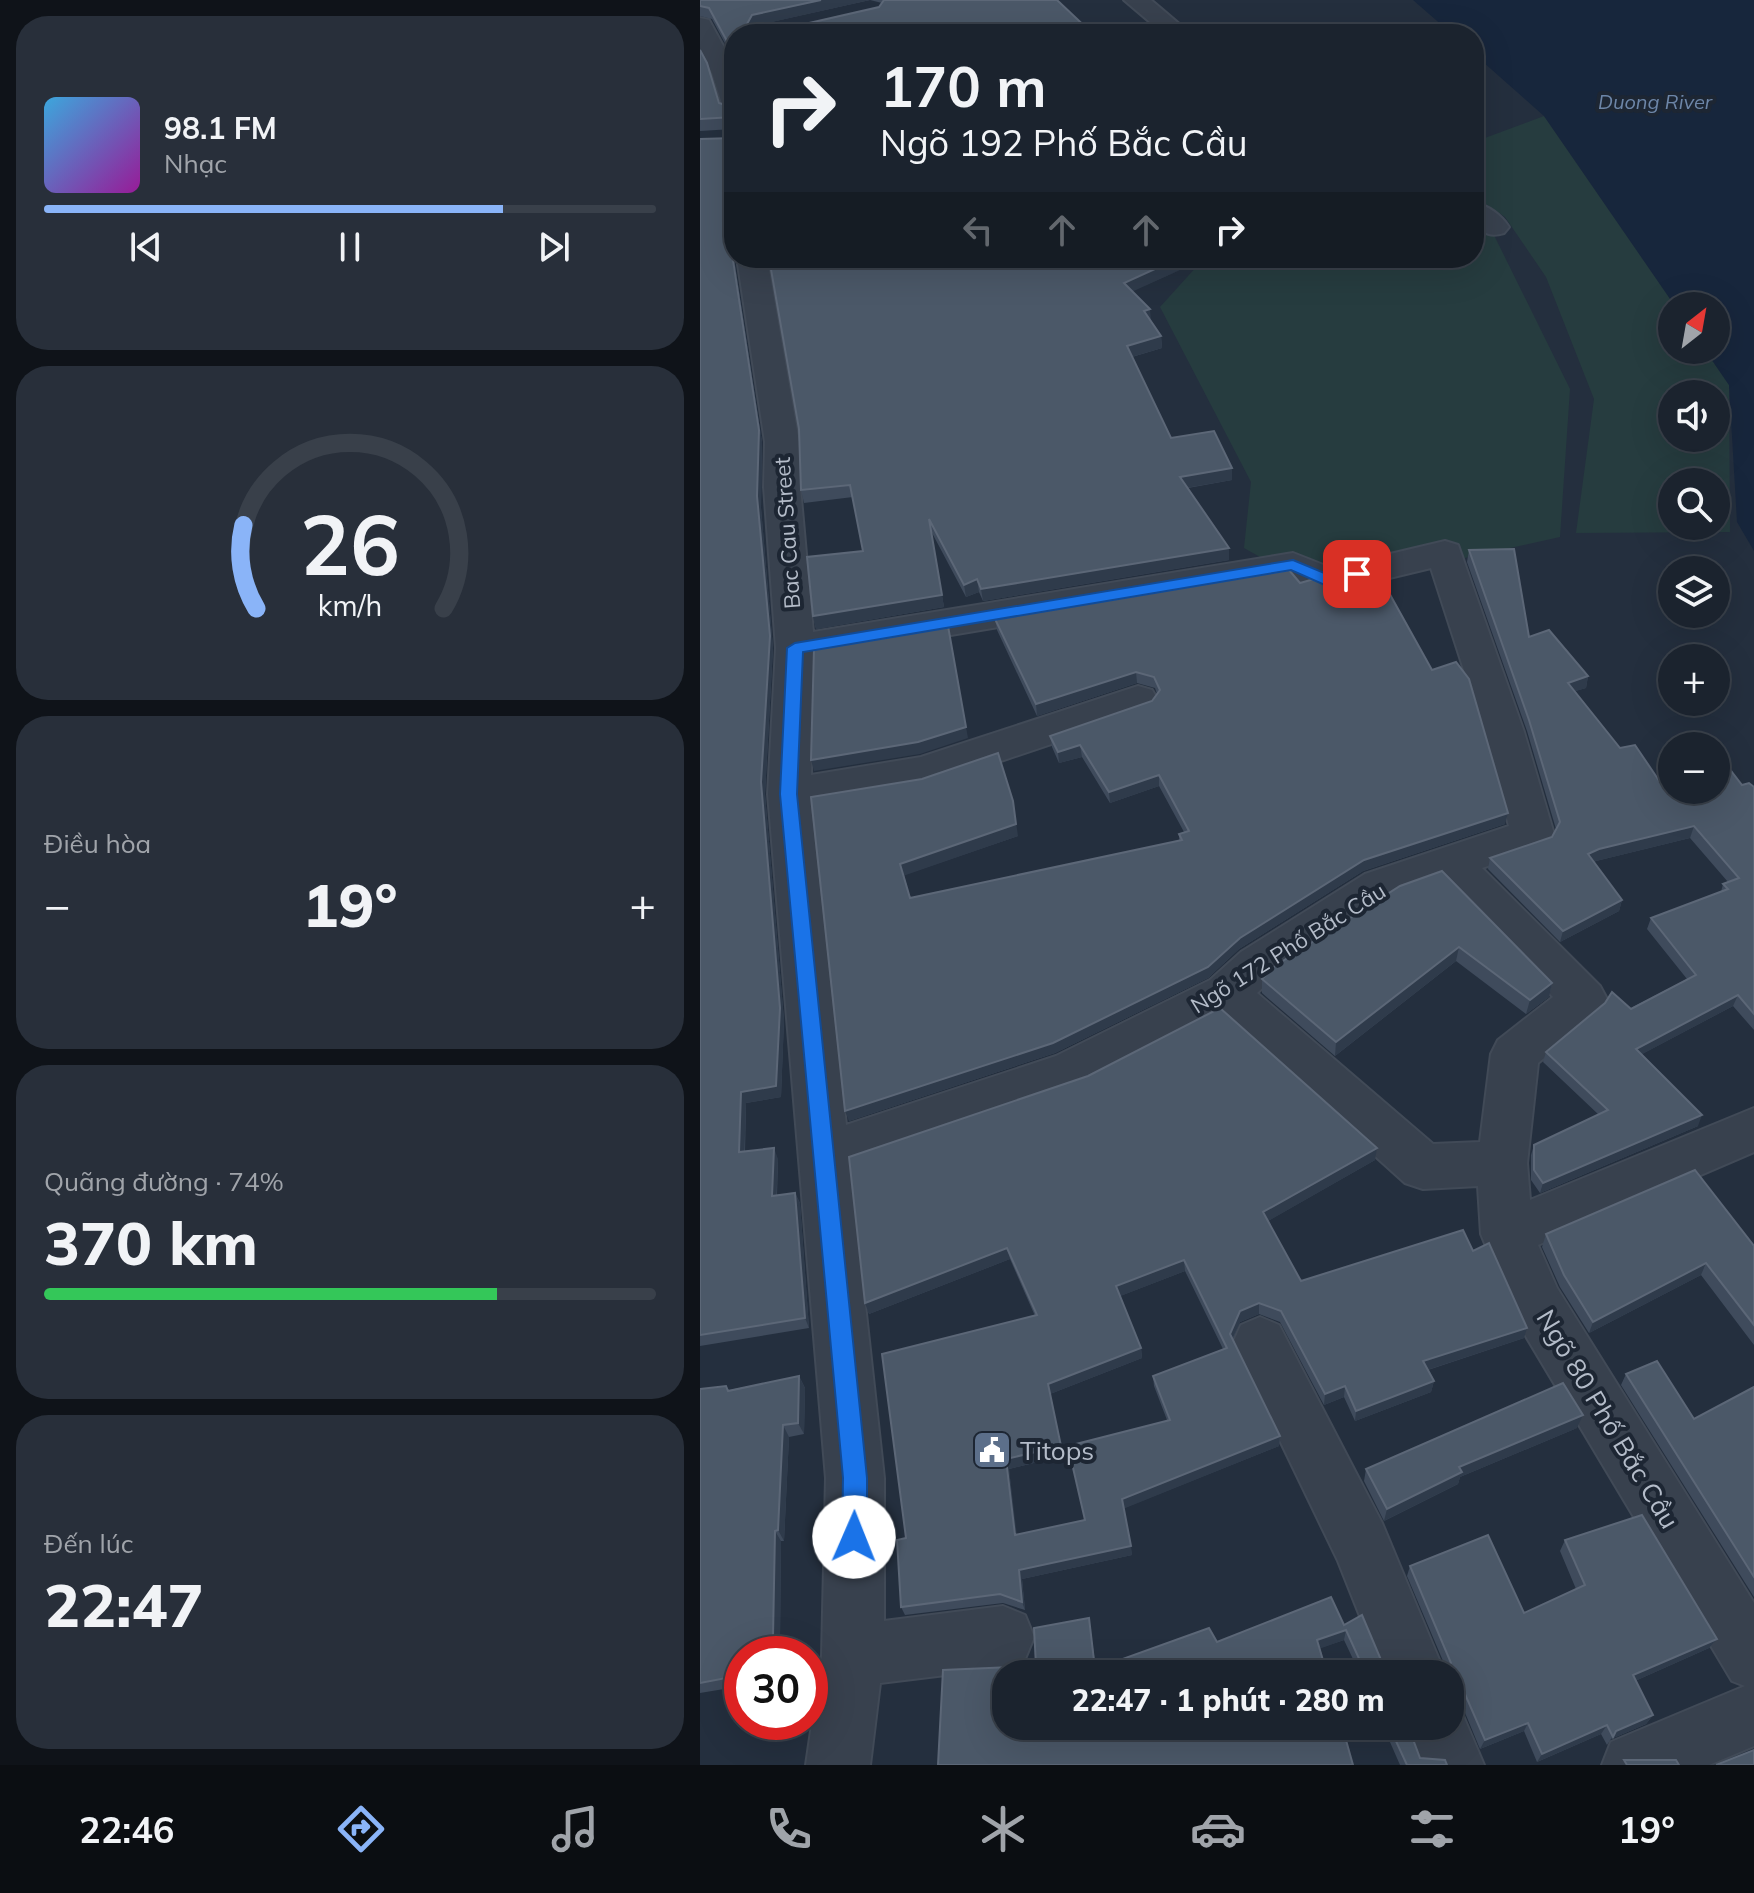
<!DOCTYPE html>
<html lang="vi">
<head>
<meta charset="utf-8">
<style>
  :root { --surface:#1b232e; --page:#282f3a; --text:#f1f3f6; --muted:#a0a4aa; --line:#39404a; --accent:#8ab4f8 }
  body { margin:0; font-family:Mulish,sans-serif; background:var(--page); color:var(--text); height:100vh; display:flex; flex-direction:column; font-size:30px; white-space:nowrap }
  * { box-sizing:border-box; margin:0 }
  p { font-size:26px; color:var(--muted) }
  .icon { flex:none; width:44px; height:44px; fill:none; stroke:currentColor; stroke-width:2; stroke-linecap:round; stroke-linejoin:round }
  .map { position:relative; flex:1; overflow:hidden }
  .side { display:flex; flex-direction:column; gap:16px; padding:16px; background:#0f1319; width:700px }
  .side>* { flex:none }
  .hud { position:absolute; left:24px; top:24px; width:760px; height:244px; border-radius:32px; box-shadow:0 8px 32px #0002,0 0 0 2px var(--line); background:#1b232e; color:var(--text); overflow:hidden }
  .needle { width:52px; rotate:31deg }
  .buttons { position:absolute; left:958px; top:292px; display:grid; gap:16px }
  .buttons a { display:grid; place-items:center; width:72px; height:72px; border-radius:50%; background:var(--surface); box-shadow:0 8px 32px #0002,0 0 0 2px var(--line); font-size:40px }
  .speed { position:absolute; left:24px; top:1636px; display:flex; gap:16px; font-size:40px; font-weight:700; text-align:center }
  .speed>* { display:grid; place-content:center; width:104px; height:104px; border-radius:50%; background:var(--surface); box-shadow:0 8px 32px #0002,0 0 0 2px var(--line); line-height:1 }
  .speed .limit { border:12px solid #d22; background:#fff; color:#111 }
  .pin { position:absolute; display:grid; place-items:center; width:68px; height:68px; color:#fff; margin:-34px; border-radius:16px; box-shadow:0 4px 12px #0006 }
  .me { position:absolute; width:88px; margin:-44px; rotate:1deg; stroke-linejoin:round; filter:drop-shadow(0 0 6px #0008) }
  .turn { display:flex; align-items:center; gap:28px; height:168px; padding:0 24px; font-size:36px }
  .turn .icon { width:104px; height:104px; stroke-width:2.5 }
  .turn b { display:block; font-size:56px; line-height:68px }
  .lanes { display:flex; align-items:center; height:76px; padding:0 24px; background:#0003; justify-content:center; gap:40px; direction:ltr }
  .lanes .off { opacity:.35 }
  .big { font-size:60px; font-weight:800; line-height:1.1 }
  .side .tile { flex:1; display:flex; flex-direction:column; justify-content:center; gap:12px; min-width:0; padding:0 28px; border-radius:32px; background:var(--page) }
  .side .dial { align-items:center; gap:0 }
  .dial svg { height:208px; overflow:visible; fill:none; stroke:var(--line); stroke-width:7; stroke-linecap:round; text-anchor:middle }
  .dial text { fill:var(--text); stroke:none }
  .song { display:flex; align-items:center; gap:24px }
  .cover { width:96px; height:96px; border-radius:12px; background:linear-gradient(135deg,hsl(200 70% 55%),hsl(300 70% 35%)) }
  .played { height:8px; border-radius:4px; background:linear-gradient(90deg,var(--accent) 75%,var(--line) 75%) }
  .keys { display:flex; justify-content:space-around; direction:ltr }
  .heat { display:flex; justify-content:space-between; align-items:center; font-size:44px; direction:ltr }
  .charge { height:12px; border-radius:6px; background:linear-gradient(90deg,#34c759 74%,var(--line) 0) }
  .trip { position:absolute; left:292px; top:1660px; width:472px; height:80px; border-radius:32px; background:var(--surface); box-shadow:0 8px 32px #0002,0 0 0 2px var(--line); font-weight:800; line-height:80px; text-align:center }
  .tabs { display:flex; height:128px; justify-content:space-around; align-items:center; background:#0b0e12; color:var(--muted) }
  .tabs .icon { width:56px; height:56px }
  .tabs .selected { color:var(--accent) }
  .tabs b { font-size:36px; color:var(--text) }
  main { display:flex; flex:1; min-height:0 }
  .map>svg:first-child { display:block }
</style>
</head>
<body>
<main>
<section class="side">
<div class="tile">
<div class="song"><i class="cover"></i><div><b>98.1 FM</b><p>Nhạc</p></div></div>
<div class="played"></div>
<div class="keys"><svg class="icon" aria-label="previous" viewBox="0 0 24 24"><path d="M18 5L8 12l10 7zM5 5v14"/></svg><svg class="icon" aria-label="pause" viewBox="0 0 24 24"><path d="M8 5v14M16 5v14"/></svg><svg class="icon" aria-label="next" viewBox="0 0 24 24"><path d="M6 5l10 7-10 7zM19 5v14"/></svg></div>
</div>
<div class="tile dial"><svg viewBox="0 0 100 80">
<path d="M14 69A42 42 0 1 1 86 69"/>
<path d="M14 69A42 42 0 0 1 9 37" stroke="#8ab4f8"/>
<text x="50" y="56" font-size="32" font-weight="700">26</text>
<text x="50" y="72" font-size="11">km/h</text>
</svg></div>
<div class="tile"><p>Điều hòa</p>
<div class="heat"><a>−</a><b class="big">19°</b><a>+</a></div>
</div>
<div class="tile"><p>Quãng đường · 74%</p><b class="big">370 km</b><div class="charge"></div></div>
<div class="tile"><p>Đến lúc</p><b class="big">22:47</b></div>
</section>
<div class="map">
<svg width="1054" height="1765" viewBox="0 0 1054 1765">
  <rect width="100%" height="100%" fill="#242f3e"/>
  <g fill="#263c3f" fill-rule="evenodd">
    <path d="M844,116l131,190h-3v44h33l24,35 1,147 -154,1 18,-134 -48,-122 -41,-60 -31,-21v-54zM972,394h44v44h-44zM972,482h44v44h-44z"/>
    <polygon points="774,216 791,229 870,389 860,537 619,590 544,548 551,482 460,307 498,265 497,258 774,258"/>
  </g>
  <polygon fill="#17263c" points="713,0 1054,0 1054,551 1037,522 1029,385 1005,350 1016,350 1016,306 975,306 844,116 774,54 774,34 752,34"/>
  <g fill="none" stroke-linecap="round" stroke-linejoin="round">
    <defs>
      <g id="minor">
        <polygon points="424,0 451,0 491,34 464,34"/>
        <polygon points="0,18 9,20 34,66 34,115 25,113 12,73 0,49"/>
        <path d="M774,202c14,4 27,13 35,25l-5,6c-13,4 -19,1 -30,-8z"/>
        <path d="M37,258h30l32,184 1,45 13,145 480,-79 38,15 114,-27 13,4 66,187 30,102 -6,11 -66,23 118,118 7,13 -7,13 -62,51 -11,100 3,37 224,-92v44l-216,93 19,43 197,315v143l-45,19h-107l9,-23 134,-56 -13,-5 -214,-358 -37,-89 -3,-48 -55,3 -18,-6 -184,-166 -133,68 -238,82 34,311v143l119,-15 22,9 9,22 -9,22 -22,9 -123,15 -10,82h-64l16,-109 4,-178 -58,-684 8,-146 -12,-161 1,-45zM731,568l53,164 25,94 -144,48 -124,78 -31,28 -154,76 -210,69 -35,-319 113,-19 228,-77 6,-10 -6,-10 -14,-4 -217,71 -110,18 3,-117 475,-80 38,15zM741,882l112,115 -55,43 -7,14 -11,88 -47,2 -176,-151 16,-15 124,-80z"/>
        <polygon points="560,1317 579,1325 682,1523 745,1674 683,1674 638,1561 533,1343 541,1325"/>
        <polygon points="750,1700 758,1704 784,1765 720,1765 704,1726 750,1726"/>
      </g>
    </defs>
    <use href="#minor" stroke="#414a57" stroke-width="4"/>
    <use href="#minor" fill="#38414e" fill-rule="evenodd"/>
  </g>
  <g fill="#3f4b5c" fill-rule="evenodd">
    <path d="M0,0h357l-323,60 -22,-41 -12,-3zM170,0l12,3 -3,4 -83,19 -34,-2z"/>
    <polygon points="0,50 19,103 31,107 34,104 34,258 62,442 61,508 73,648 65,794 84,1020 81,1097 46,1103 45,1152 78,1159 77,1195 95,1193 100,1203 109,1328 0,1346 0,139 34,138 33,129 0,131"/>
    <polygon points="482,269 432,291 461,336 462,348 432,357 471,438 532,468 532,480 488,488 529,560 283,601 279,592 266,597 231,531 244,607 116,629 113,616 163,551 153,497 104,503 101,490 99,429"/>
    <polygon points="769,550 829,637 888,676 886,688 875,691 920,748 960,782 1042,785 1054,787 1054,1030 1033,1006 942,1054 998,1126 840,1193 831,1180 831,1155 834,1145 899,1115 843,1062 846,1052 987,979 947,929 951,918 1021,892 1023,884 1028,882 990,838 896,861 894,862 922,900 919,911 860,942 788,869 790,858 852,837 856,829 827,731 767,562"/>
    <polygon points="589,570 805,824 663,871 539,949 508,978 355,1053 149,1121 111,797 318,836 204,875 210,898 479,841 479,834 484,832 459,786 410,803 382,757 359,763 352,747 350,736 452,701 457,694 455,688 437,683 337,716 297,630 295,619"/>
    <polygon points="700,886 852,983 849,997 826,1014 756,961 635,1056 562,993 562,979"/>
    <path d="M149,1157l526,3 -107,61 33,60 172,-30 51,87 -96,32 6,11 -3,11 -76,29 -11,-24 -20,8 -44,-83 -21,-8 -19,8 -7,17 47,97 -1,10 -155,62 8,47 -110,24 3,31 -22,-7 -98,12 -4,-8 5,-69 129,-222 -25,-57 -141,55 -4,-11zM485,1271l38,78 -70,27 1,10 13,34 -83,100 -68,15 -7,-66 54,-13 -13,-62 92,-36 -1,-10 -21,-52z"/>
    <polygon points="846,1234 1054,1246 1054,1345 1001,1275 889,1333 860,1287 842,1247"/>
    <polygon points="926,1374 994,1419 1054,1387 1054,1597 921,1385"/>
    <polygon points="99,1376 105,1388 104,1434 89,1437 84,1541 81,1541 80,1640 84,1645 85,1654 42,1654 42,1686 0,1693 0,1389 26,1386 29,1390"/>
    <polygon points="877,1428 760,1477 758,1484 684,1521 664,1481 666,1469"/>
    <polygon points="865,1540 1017,1639 1009,1648 935,1681 953,1715 946,1724 911,1739 907,1745 901,1734 837,1762 824,1731 780,1749 761,1703 752,1698 750,1716 750,1674 660,1674 644,1640 620,1648 653,1765 336,1666 389,1618 396,1669 517,1642 644,1625 684,1667 746,1668 707,1576 710,1566 824,1613 876,1589 860,1551"/>
    <polygon points="683,1726 708,1726 720,1758 747,1765 700,1765"/>
  </g>
  <g fill="#2f3b4b">
    <polygon points="121,0 170,0 54,26 47,24 52,15"/>
    <polygon points="34,243 34,258 62,442 61,508 73,648 65,794 84,1020 81,1097 46,1103 44,1163 39,1152 41,1092 61,782 31,247"/>
    <polygon points="479,258 481,258 482,269 425,295 424,283"/>
    <polygon points="450,309 451,321 444,311"/>
    <polygon points="461,336 462,348 428,358 427,346"/>
    <polygon points="532,468 532,480 480,489 480,477"/>
    <polygon points="529,548 529,560 283,601 281,589"/>
    <polygon points="277,579 279,592 266,597 264,585"/>
    <polygon points="242,595 244,607 116,629 113,616"/>
    <polygon points="436,672 437,683 337,716 336,704"/>
    <polygon points="888,676 886,688 866,694 868,683"/>
    <polygon points="266,727 268,738 220,754 114,771 111,760"/>
    <polygon points="380,745 382,757 359,763 358,752"/>
    <polygon points="459,775 459,786 410,803 409,792"/>
    <polygon points="313,801 318,836 203,876 200,864"/>
    <polygon points="808,813 805,824 663,871 539,949 508,978 355,1053 149,1121 145,1111 540,938 664,860"/>
    <polygon points="994,826 990,838 896,861 885,865 888,854 899,849"/>
    <polygon points="922,900 919,911 860,942 863,931"/>
    <polygon points="759,947 756,961 635,1056 636,1042"/>
    <polygon points="852,983 849,997 826,1014 830,1000"/>
    <polygon points="1038,995 1033,1006 933,1059 936,1049"/>
    <polygon points="1002,1115 998,1126 840,1193 843,1183"/>
    <polygon points="74,1148 78,1159 76,1207 72,1196"/>
    <polygon points="677,1148 675,1160 563,1224 563,1212"/>
    <polygon points="95,1193 100,1203 109,1328 105,1318"/>
    <polygon points="307,1248 310,1259 169,1314 165,1303"/>
    <polygon points="484,1260 485,1271 418,1297 416,1286"/>
    <polygon points="1006,1263 1001,1275 889,1333 893,1322"/>
    <polygon points="559,1303 559,1314 540,1322 530,1344 530,1334 540,1311"/>
    <polygon points="827,1328 824,1338 721,1372 723,1361"/>
    <polygon points="441,1348 442,1358 350,1394 363,1456 309,1469 318,1544 315,1535 306,1459 348,1384"/>
    <polygon points="99,1376 105,1388 104,1434 98,1423"/>
    <polygon points="734,1381 731,1392 655,1421 656,1411"/>
    <polygon points="645,1386 644,1397 624,1405 625,1394"/>
    <polygon points="883,1415 877,1428 760,1477 758,1484 684,1521 687,1509 759,1467"/>
    <polygon points="83,1425 89,1437 84,1541 78,1530"/>
    <polygon points="580,1436 579,1446 423,1509 422,1499"/>
    <polygon points="75,1531 81,1541 80,1640 84,1645 85,1654 78,1654 73,1637"/>
    <polygon points="431,1546 432,1555 322,1579 325,1610 322,1602 319,1570"/>
    <polygon points="646,1630 644,1640 616,1650 617,1640"/>
    <polygon points="1017,1639 1009,1648 926,1685 933,1675"/>
    <polygon points="953,1715 946,1724 911,1739 916,1731"/>
    <polygon points="828,1723 824,1731 780,1749 785,1740"/>
    <polygon points="907,1725 901,1734 837,1762 842,1754"/>
  </g>
  <g fill="#4b5868" stroke="#5c6777" stroke-width="2" fill-rule="evenodd">
    <polygon points="0,0 121,0 52,15 47,24 96,26 179,7 184,0 357,0 393,34 34,34 34,54 9,8 0,6"/>
    <polygon points="0,50 7,63 19,103 31,107 34,104 34,243 31,247 59,430 57,496 70,636 61,782 80,1008 76,1086 41,1092 39,1152 74,1148 72,1196 95,1193 105,1318 0,1335 0,139 34,138 33,117 0,119"/>
    <polygon points="69,258 479,258 424,283 450,309 444,311 461,336 427,346 471,438 514,431 532,468 480,477 529,548 281,589 277,579 264,585 229,519 242,595 113,616 107,557 163,551 150,485 101,490 99,429"/>
    <polygon points="814,549 829,637 849,630 888,676 868,683 920,748 935,745 960,782 972,778 972,790 1016,790 1016,766 1025,763 1042,785 1049,783 1054,787 1054,1014 1038,995 936,1049 1002,1115 843,1183 834,1170 834,1145 908,1110 846,1052 905,1003 912,992 931,1009 996,975 951,918 1028,889 1023,884 1039,878 994,826 899,849 888,854 922,900 863,931 790,858 852,837 860,822 829,720 769,550"/>
    <polygon points="589,570 600,583 614,579 628,584 678,573 732,670 756,662 769,679 808,813 664,860 540,938 508,967 353,1043 145,1111 111,797 222,779 298,753 313,801 316,824 200,864 210,898 482,840 479,834 489,831 459,775 409,792 380,745 358,752 350,736 452,701 460,690 454,677 436,672 336,704 295,619"/>
    <polygon points="248,626 266,727 218,742 111,760 114,649"/>
    <polygon points="742,871 852,983 830,1000 759,947 636,1042 562,979 575,966 700,886"/>
    <path d="M520,1008l157,140 -114,64 38,69 162,-51 10,21 16,-8 38,85 -104,33 11,20 -78,30 -11,-25 -20,8 -44,-83 -22,-8 -19,8 -10,23 50,102 -158,63 9,47 -112,24 3,32 -22,-8 -99,13 -4,-67 9,-2 -24,-184 155,-39 -30,-67 -142,55 -16,-146 239,-81zM484,1260l43,88 -74,28 17,44 -102,26 17,74 -70,15 -9,-76 55,-13 -13,-62 93,-36 -25,-62z"/>
    <polygon points="995,1170 1054,1246 1054,1325 1006,1263 893,1322 864,1275 846,1234"/>
    <polygon points="957,1361 994,1419 1054,1387 1054,1577 926,1374"/>
    <polygon points="99,1376 98,1423 83,1425 78,1530 75,1531 73,1637 77,1636 78,1654 42,1654 42,1675 0,1683 0,1389 26,1386 28,1391"/>
    <polygon points="863,1383 883,1415 759,1467 762,1472 687,1509 666,1469"/>
    <polygon points="942,1515 1017,1639 933,1675 953,1715 916,1731 913,1737 907,1725 842,1754 828,1723 785,1740 765,1694 753,1688 750,1714 750,1674 666,1674 646,1630 617,1640 627,1674 306,1674 306,1726 642,1726 653,1765 238,1765 243,1670 336,1666 334,1628 389,1618 395,1669 509,1628 517,1642 631,1597 644,1625 662,1615 684,1667 748,1668 751,1663 710,1566 788,1535 824,1613 885,1585 865,1540"/>
    <polygon points="689,1726 708,1726 720,1758 745,1760 747,1765 707,1765"/>
    <polygon points="1054,1750 1054,1765 1016,1765"/>
    <polygon points="924,1760 976,1760 979,1765 927,1765"/>
  </g>
  <polygon fill="#1a73e8" stroke="#114b97" stroke-width="2" points="593,560 629,575 657,569 664,574 662,577 627,586 591,570 103,652 97,794 167,1478 167,1537 163,1546 154,1549 146,1546 142,1537 143,1478 80,794 87,648 95,643"/>
  <defs>
    <symbol id="civic-square" viewBox="-11 -11 22 22"><rect x="-9" y="-9" width="18" height="18" rx="4" fill="#5c6f8a" stroke="#1d2633"/><path d="M-.6-6.5H3V-4.5H.6V-3L4-1V1h2V6H-6V1h2V-1L-.6-3ZM-1.2 2.5V6h2.4V2.5Z" fill="#fff"/></symbol>
  </defs>
  <g fill-rule="evenodd">
    <use href="#civic-square" x="270" y="1428" width="44" height="44"/>
  </g>
  <g text-anchor="middle" dominant-baseline="central" stroke-width="8" stroke-linejoin="round" paint-order="stroke">
    <g font-size="20" font-style="italic" fill="#6d86a8" stroke="#1d2633">
      <text x="955" y="101">Duong River</text>
    </g>
    <g font-size="22" fill="#b4bcc9" stroke="#1d2633">
      <text transform="translate(87 533) rotate(-94)">Bac Cau Street</text>
      <text transform="translate(588 948) rotate(-32)">Ngõ 172 Phố Bắc Cầu</text>
    </g>
    <g font-size="26" fill="#b4bcc9" stroke="#1d2633">
      <text transform="translate(908 1419) rotate(59)">Ngõ 80 Phố Bắc Cầu</text>
    </g>
    <g font-size="26" fill="#b4bcc9" stroke="#1d2633" text-anchor="start">
      <text x="320" y="1450">Titops</text>
    </g>
  </g>
</svg>
<div class="buttons">
<a><svg class="needle" viewBox="-14 -14 28 28"><path d="M0-13l5 13h-10z" fill="#e53935"/><path d="M0 13l5-13h-10z" fill="#a0a4aa"/></svg></a>
<a><svg class="icon" aria-label="sound" viewBox="0 0 24 24"><path d="M4 9h4l5-4v14l-5-4H4zM17 9q2 3 0 6"/></svg></a>
<a><svg class="icon" aria-label="search" viewBox="0 0 24 24"><circle cx="10" cy="10" r="6"/><path d="M15 15l6 6"/></svg></a>
<a><svg class="icon" aria-label="layers" viewBox="0 0 24 24"><path d="M12 4l9 5-9 5-9-5zM3 14l9 5 9-5"/></svg></a>
<a>+</a>
<a>−</a>
</div>
<div class="speed"><div class="limit">30</div></div>
<div class="pin" style="left:657px;top:574px;background:#d93025"><svg class="icon" aria-label="arrive" viewBox="0 0 24 24"><path d="M6 21V4h12l-3 4 3 4H6"/></svg></div>
<svg class="me" style="left:154px;top:1537px" viewBox="-20 -20 40 40"><circle r="19" fill="#fff"/><path d="M0-13L10 11 0 6-10 11z" fill="#1a73e8"/></svg>
<div class="trip">22:47 · 1 phút · 280 m</div>
<div class="hud">
<div class="turn"><svg class="icon" aria-label="right" viewBox="0 0 24 24"><path d="M7 20v-9h11M14 6l5 5-5 5"/></svg><div><b>170 m</b>Ngõ 192 Phố Bắc Cầu</div></div>
<div class="lanes"><svg class="icon off" aria-label="left" viewBox="0 0 24 24"><path d="M17 20v-9H6M10 6l-5 5 5 5"/></svg><svg class="icon off" aria-label="ahead" viewBox="0 0 24 24"><path d="M12 20V5M6 11l6-6 6 6"/></svg><svg class="icon off" aria-label="ahead" viewBox="0 0 24 24"><path d="M12 20V5M6 11l6-6 6 6"/></svg><svg class="icon" aria-label="right" viewBox="0 0 24 24"><path d="M7 20v-9h11M14 6l5 5-5 5"/></svg></div>
</div>
</div>
</main>
<nav class="tabs">
<b>22:46</b>
<svg class="icon selected" aria-label="directions" viewBox="0 0 24 24"><path d="M12 3l9 9-9 9-9-9zM9 14v-3h6M13 9l2 2-2 2"/></svg>
<svg class="icon" aria-label="music" viewBox="0 0 24 24"><path d="M9 18V5l10-2v13"/><circle cx="6" cy="18" r="3"/><circle cx="16" cy="16" r="3"/></svg>
<svg class="icon" aria-label="phone" viewBox="0 0 24 24"><path d="M5 4h4l2 5-3 2q2 4 5 5l2-3 5 2v4C11 20 4 13 5 4z"/></svg>
<svg class="icon" aria-label="climate" viewBox="0 0 24 24"><path d="M12 3v18M4 7l16 10M4 17L20 7"/></svg>
<svg class="icon" aria-label="car" viewBox="0 0 24 24"><path d="M5 17H2v-5l4-1 3-4h7l3 4 3 1v5h-3M9 17h6M6 11h13"/><circle cx="7" cy="17" r="2"/><circle cx="17" cy="17" r="2"/></svg>
<svg class="icon" aria-label="filters" viewBox="0 0 24 24"><path d="M4 7h16M4 17h16"/><circle cx="9" cy="7" r="2"/><circle cx="15" cy="17" r="2"/></svg>
<b>19°</b>
</nav>
</body>
</html>
